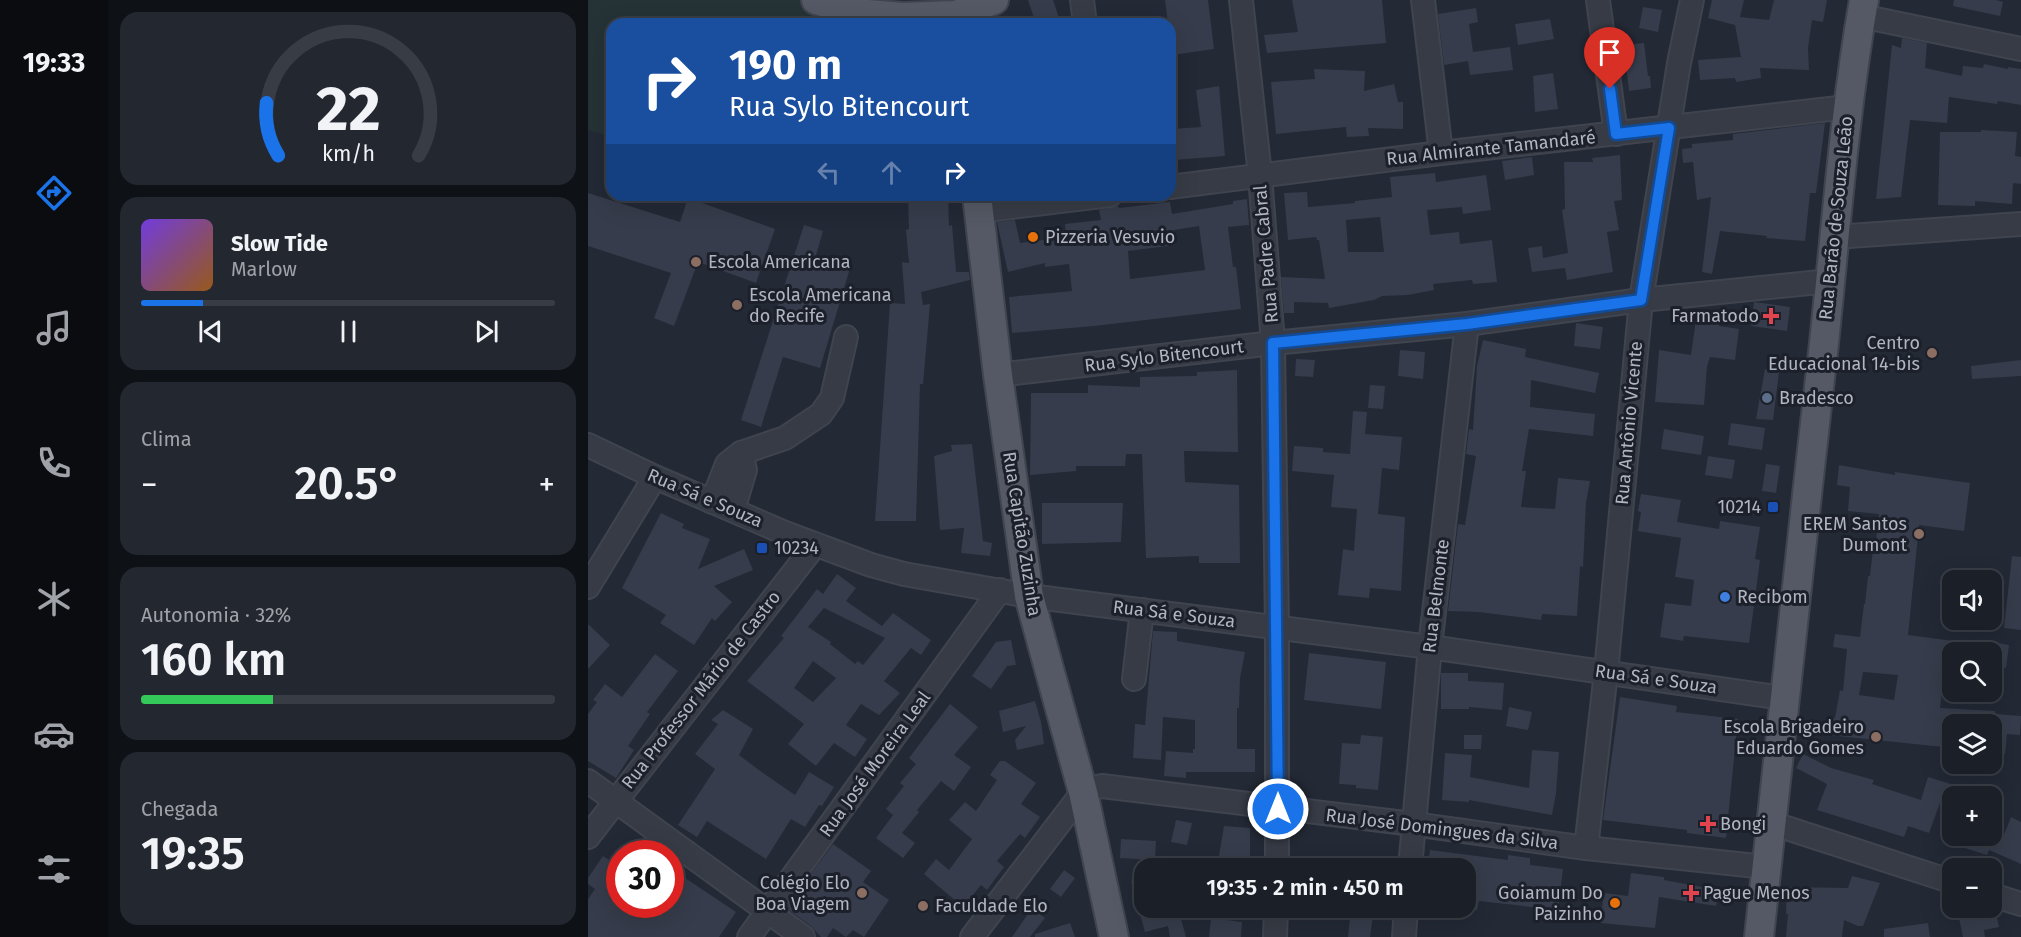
<!DOCTYPE html>
<html lang="pt">
<head>
<meta charset="utf-8">
<style>
  :root { --surface:#1a1f28; --page:#232730; --text:#f1f3f6; --muted:#9fa2a8; --line:#383d45; --accent:#1a73e8 }
  body { margin:0; font-family:"Fira Sans",sans-serif; background:var(--page); color:var(--text); height:100vh; display:flex; flex-direction:column; font-size:22px; white-space:nowrap }
  * { box-sizing:border-box; margin:0 }
  p { font-size:20px; color:var(--muted) }
  .icon { flex:none; width:33px; height:33px; fill:none; stroke:currentColor; stroke-width:2; stroke-linecap:round; stroke-linejoin:round }
  .map { position:relative; flex:1; overflow:hidden }
  .side { display:flex; flex-direction:column; gap:12px; padding:12px; background:#0e1116; width:480px }
  .side>* { flex:none }
  .banner { position:absolute; left:18px; top:18px; width:570px; height:183px; border-radius:18px; box-shadow:0 6px 24px #0002,0 0 0 2px var(--line); background:#1a4fa0; color:#fff; overflow:hidden }
  .controls { position:absolute; left:1354px; top:570px; display:grid; gap:12px }
  .controls a { display:grid; place-items:center; width:60px; height:60px; border-radius:12px; background:var(--surface); box-shadow:0 6px 24px #0002,0 0 0 2px var(--line); font-size:30px }
  .speed { position:absolute; left:18px; top:840px; display:flex; gap:12px; font-size:30px; font-weight:700; text-align:center }
  .speed>* { display:grid; place-content:center; width:78px; height:78px; border-radius:50%; background:var(--surface); box-shadow:0 6px 24px #0002,0 0 0 2px var(--line); line-height:1 }
  .speed .limit { border:9px solid #d22; background:#fff; color:#111 }
  .pin { position:absolute; display:grid; place-items:center; width:51px; height:51px; color:#fff; margin:-62px -26px; border-radius:50% 50% 50% 0; rotate:-45deg; box-shadow:0 0 6px #0007 }
  .pin .icon { rotate:45deg }
  .me { position:absolute; width:66px; margin:-33px; rotate:0deg; stroke-linejoin:round; filter:drop-shadow(0 0 4px #0008) }
  .turn { display:flex; align-items:center; gap:21px; height:126px; padding:0 24px; font-size:27px }
  .turn .icon { width:78px; height:78px; stroke-width:2.5 }
  .turn b { display:block; font-size:42px; line-height:51px }
  .lanes { display:flex; align-items:center; height:57px; padding:0 24px; background:#0003; justify-content:center; gap:30px; direction:ltr }
  .lanes .off { opacity:.35 }
  .big { font-size:45px; font-weight:600; line-height:1.1 }
  .side .tile { flex:1; display:flex; flex-direction:column; justify-content:center; gap:9px; min-width:0; padding:0 21px; border-radius:18px; background:var(--page) }
  .side .dial { align-items:center; gap:0 }
  .dial svg { height:156px; overflow:visible; fill:none; stroke:var(--line); stroke-width:7; stroke-linecap:round; text-anchor:middle }
  .dial text { fill:var(--text); stroke:none }
  .song { display:flex; align-items:center; gap:18px }
  .cover { width:72px; height:72px; border-radius:9px; background:linear-gradient(135deg,hsl(260 70% 55%),hsl(30 70% 35%)) }
  .played { height:6px; border-radius:3px; background:linear-gradient(90deg,var(--accent) 15%,var(--line) 15%) }
  .keys { display:flex; justify-content:space-around; direction:ltr }
  .heat { display:flex; justify-content:space-between; align-items:center; font-size:33px; direction:ltr }
  .charge { height:9px; border-radius:4px; background:linear-gradient(90deg,#34c759 32%,var(--line) 0) }
  .trip { position:absolute; left:546px; top:858px; width:342px; height:60px; border-radius:18px; background:var(--surface); box-shadow:0 6px 24px #0002,0 0 0 2px var(--line); font-weight:600; line-height:60px; text-align:center }
  main { display:flex; flex:1; min-height:0 }
  .menu { display:flex; flex-direction:column; width:108px; justify-content:space-around; align-items:center; background:#0a0c10; color:var(--muted) }
  .menu .icon { width:42px; height:42px }
  .menu .on { color:var(--accent) }
  .menu b { font-size:27px; color:var(--text) }
  .map>svg:first-child { display:block }
</style>
</head>
<body>
<main>
<nav class="menu">
<b>19:33</b>
<svg class="icon on" aria-label="directions" viewBox="0 0 24 24"><path d="M12 3l9 9-9 9-9-9zM9 14v-3h6M13 9l2 2-2 2"/></svg>
<svg class="icon" aria-label="music" viewBox="0 0 24 24"><path d="M9 18V5l10-2v13"/><circle cx="6" cy="18" r="3"/><circle cx="16" cy="16" r="3"/></svg>
<svg class="icon" aria-label="phone" viewBox="0 0 24 24"><path d="M5 4h4l2 5-3 2q2 4 5 5l2-3 5 2v4C11 20 4 13 5 4z"/></svg>
<svg class="icon" aria-label="climate" viewBox="0 0 24 24"><path d="M12 3v18M4 7l16 10M4 17L20 7"/></svg>
<svg class="icon" aria-label="car" viewBox="0 0 24 24"><path d="M5 17H2v-5l4-1 3-4h7l3 4 3 1v5h-3M9 17h6M6 11h13"/><circle cx="7" cy="17" r="2"/><circle cx="17" cy="17" r="2"/></svg>
<svg class="icon" aria-label="filters" viewBox="0 0 24 24"><path d="M4 7h16M4 17h16"/><circle cx="9" cy="7" r="2"/><circle cx="15" cy="17" r="2"/></svg>
</nav>
<section class="side">
<div class="tile dial"><svg viewBox="0 0 100 80">
<path d="M14 69A42 42 0 1 1 86 69"/>
<path d="M14 69A42 42 0 0 1 8 42" stroke="#1a73e8"/>
<text x="50" y="56" font-size="32" font-weight="700">22</text>
<text x="50" y="72" font-size="11">km/h</text>
</svg></div>
<div class="tile">
<div class="song"><i class="cover"></i><div><b>Slow Tide</b><p>Marlow</p></div></div>
<div class="played"></div>
<div class="keys"><svg class="icon" aria-label="previous" viewBox="0 0 24 24"><path d="M18 5L8 12l10 7zM5 5v14"/></svg><svg class="icon" aria-label="pause" viewBox="0 0 24 24"><path d="M8 5v14M16 5v14"/></svg><svg class="icon" aria-label="next" viewBox="0 0 24 24"><path d="M6 5l10 7-10 7zM19 5v14"/></svg></div>
</div>
<div class="tile"><p>Clima</p>
<div class="heat"><a>−</a><b class="big">20.5°</b><a>+</a></div>
</div>
<div class="tile"><p>Autonomia · 32%</p><b class="big">160 km</b><div class="charge"></div></div>
<div class="tile"><p>Chegada</p><b class="big">19:35</b></div>
</section>
<div class="map">
<svg width="1433" height="937" viewBox="0 0 1433 937">
  <rect width="100%" height="100%" fill="#232935"/>
  <polygon fill="#253236" points="0,0 219,0 268,24 24,24 24,137 0,130"/>
  <g fill="#363c4b" fill-rule="evenodd">
    <polygon points="440,0 465,0 473,24 448,24"/>
    <polygon points="577,0 620,0 626,49 584,55 582,24 580,24"/>
    <polygon points="704,0 794,0 798,43 679,53 676,35 710,32"/>
    <polygon points="1124,0 1156,0 1152,17 1181,20 1186,0 1239,0 1235,22 1224,20 1220,48 1221,70 1172,68 1173,78 1148,82 1147,78 1112,80 1110,60 1153,57 1147,25 1120,18"/>
    <polygon points="1366,0 1408,0 1415,2 1412,16 1365,6"/>
    <polygon points="1055,7 1074,10 1070,32 1051,28"/>
    <polygon points="888,8 890,22 881,24 885,52 922,47 925,70 882,75 880,61 856,65 850,14"/>
    <polygon points="962,19 966,39 930,45 927,24"/>
    <polygon points="1314,38 1339,43 1337,68 1374,76 1375,66 1395,68 1396,64 1420,69 1420,67 1433,69 1433,105 1410,101 1409,104 1361,97 1359,123 1322,120 1313,197 1288,199 1304,45 1313,48"/>
    <polygon points="1056,43 1060,76 1062,76 1063,88 1041,91 1036,45"/>
    <polygon points="726,69 777,71 776,91 806,84 810,102 815,102 815,129 780,128 781,136 759,137 758,127 688,134 683,82 727,79"/>
    <polygon points="965,73 970,109 947,112 945,76"/>
    <polygon points="631,86 637,156 586,160 584,129 613,127 608,90"/>
    <polygon points="1237,123 1228,193 1222,193 1217,241 1178,238 1179,236 1132,231 1124,274 1114,272 1123,197 1109,200 1105,162 1095,163 1094,149 1104,148 1104,144 1145,140 1145,134"/>
    <polygon points="1393,130 1429,132 1427,156 1433,157 1433,184 1425,183 1424,204 1387,201 1387,206 1350,205 1352,132 1393,132"/>
    <polygon points="1032,155 1034,200 1026,201 1031,230 1019,232 1025,272 979,280 977,268 944,272 940,248 954,246 955,258 980,253 974,210 977,209 976,162 1005,162 1004,158"/>
    <polygon points="944,157 946,175 917,180 914,161"/>
    <path d="M847,173l1,9 50,-7 5,35 -28,4 -1,-7 -35,3 3,25 29,-3 1,12 32,-4 5,42 -24,2 -1,-4 -39,4 1,6 -26,5 -26,1 -8,4 -45,8 -1,-5 -34,-1v11h-10l-3,-36 44,2 -6,-39h-2l-1,-3 -28,3 -4,-47 23,-1 1,15 47,-4v-2l37,-4 -2,-20zM792,217l4,35h-36l-2,-32z"/>
    <polygon points="0,193 92,222 100,198 187,229 168,283 110,262 86,326 66,318 83,273 0,246"/>
    <polygon points="320,195 360,195 361,226 364,225 368,272 381,272 382,280 333,292 335,305 342,304 335,384 332,384 328,521 287,521 302,303 317,304 314,262 321,263 318,230 321,229"/>
    <path d="M659,199l2,26 -21,2 5,40h3l5,42 -147,17 -82,7 -3,-36 63,-6 -3,-27 -24,3v-4l-37,9 -11,-50 18,-2 5,23 46,-6 -1,-13 36,-4 -2,-10 19,-4 1,2 51,-6 2,12 61,-10v-3zM611,226l6,44 -75,9 -2,-28 47,-6 -1,-15z"/>
    <polygon points="216,225 235,231 228,255 263,265 232,368 195,357 173,427 153,420"/>
    <polygon points="1166,302 1202,307 1199,331 1163,326"/>
    <polygon points="1108,319 1131,323 1131,326 1151,329 1147,360 1122,357 1119,366 1116,405 1067,402 1071,350 1103,355"/>
    <polygon points="988,323 1015,327 1012,349 986,346"/>
    <polygon points="895,340 938,349 937,357 1011,373 1007,393 943,380 942,407 1007,414 1005,436 941,429 934,471 938,471 933,507 967,509 970,478 1002,481 998,502 995,567 992,566 989,616 954,614 953,620 891,612 860,611 870,524 877,525 888,456 878,454 881,429 885,430 889,366"/>
    <polygon points="812,350 837,352 835,379 810,376"/>
    <polygon points="708,359 727,360 725,377 707,376"/>
    <polygon points="1433,360 1433,376 1384,379 1383,366"/>
    <polygon points="1177,369 1191,372 1185,420 1168,419"/>
    <polygon points="649,370 650,452 596,451 597,482 651,485 652,563 611,563 611,556 558,558 554,454 538,454 537,466 488,466 488,471 442,475 443,393 500,393 500,385 552,387 552,377 609,376 609,372"/>
    <polygon points="782,385 797,386 795,409 780,408"/>
    <polygon points="765,411 779,412 777,434 814,437 811,470 794,468 790,514 817,517 813,591 782,588 781,598 750,595 755,549 766,551 769,509 743,507 746,475 704,471 706,446 735,448 735,452 762,454"/>
    <polygon points="1143,423 1177,428 1174,450 1140,445"/>
    <polygon points="1076,429 1116,436 1113,455 1073,449"/>
    <polygon points="384,444 395,541 404,543 402,556 373,553 376,528 352,530 346,456 364,451 363,445"/>
    <polygon points="1120,456 1147,460 1144,479 1117,475"/>
    <polygon points="1178,464 1192,466 1188,493 1174,491"/>
    <path d="M1251,465l56,10v-3l75,11 -6,48 -45,-6 -11,110 45,6v22h-2l-2,21 -6,-1 -3,25 55,3v3l26,2 -1,19 -13,-1 -2,20 -13,-1v-29h-39v24l-125,-13 2,-18 5,1 5,-28 3,1 4,-42 -14,-2 2,-13 25,3 4,-33h1l3,-28h2l3,-27 2,1 4,-36 -31,-3 2,-24 -13,-2zM1275,672l35,3 -4,25 -35,-5z"/>
    <polygon points="1053,494 1093,500 1089,522 1131,529 1132,521 1172,527 1167,559 1172,560 1161,643 1096,636 1095,641 1072,637 1077,603 1103,606 1106,580 1087,577 1093,538 1050,531 1053,512 1050,511"/>
    <polygon points="454,503 535,503 533,542 454,544"/>
    <polygon points="73,513 96,524 94,528 122,539 110,569 156,549 165,570 126,586 144,602 127,621 124,618 106,645 72,623 78,615 34,588"/>
    <polygon points="1424,556 1433,557 1433,630 1416,628"/>
    <path d="M249,574l19,14 -10,13 36,25 11,-13 38,27 -10,15 -10,-7 -27,33 16,12 -21,22 -18,-11 -15,21 21,14 -12,18 -21,-14 -18,23 -28,-22 16,-20 -57,-43 37,-43 -3,-2 36,-47 6,5zM236,608l61,30 -22,27 -5,-4 -3,3 -25,-20 1,-2 -23,-15zM225,661l23,17 -23,24 -19,-14z"/>
    <polygon points="0,624 22,645 0,669"/>
    <polygon points="565,631 589,632 589,641 657,652 652,678 651,708 649,708 649,749 667,749 667,772 598,772 598,778 576,776 578,751 605,753 605,749 607,749 607,720 575,717 573,760 545,758 547,724 557,725"/>
    <polygon points="423,640 428,665 419,666 403,689 384,676 408,642"/>
    <polygon points="1404,642 1421,645 1418,668 1404,665"/>
    <polygon points="721,653 798,662 793,709 716,700"/>
    <polygon points="67,654 90,671 59,712 62,714 40,746 46,750 28,778 0,761 0,714 9,702 5,700 17,684 34,697"/>
    <polygon points="853,673 880,673 880,681 916,683 914,710 881,707 881,709 853,709"/>
    <polygon points="1032,697 1089,706 1088,712 1150,719 1138,838 1099,833 1099,830 1015,820"/>
    <polygon points="447,701 453,722 456,744 429,750 427,740 438,726 415,732 411,711"/>
    <polygon points="362,704 390,727 366,755 383,767 366,791 353,781 329,810 331,812 314,833 327,843 315,858 288,838 305,815 298,809 316,786 312,783 328,764 321,758"/>
    <polygon points="921,707 944,712 940,730 918,726"/>
    <polygon points="135,710 165,729 151,755 175,773 207,795 221,772 246,787 234,806 231,805 217,827 203,819 178,859 119,821 109,837 90,825 127,769 107,754 130,724 123,720"/>
    <polygon points="773,735 795,737 790,790 768,788 768,785 751,784 754,743 772,744"/>
    <polygon points="876,735 894,735 893,749 876,749"/>
    <polygon points="944,750 971,752 968,793 964,815 881,800 881,802 854,800 857,753 884,755 882,777 941,788"/>
    <polygon points="1215,754 1243,768 1286,780 1284,784 1333,800 1340,777 1392,793 1392,796 1365,796 1365,803 1353,800 1341,833 1320,826 1316,837 1229,810 1239,784 1208,768"/>
    <polygon points="412,761 417,761 448,783 433,804 452,817 437,838 432,834 409,861 416,867 399,890 393,885 375,907 336,874 348,859 361,870 384,839 361,820 377,802 388,811 409,780 402,775"/>
    <polygon points="1423,817 1433,822 1433,864 1401,850 1399,855 1377,848 1379,840 1368,836 1405,836 1405,837 1414,840"/>
    <polygon points="588,820 604,823 599,845 583,842"/>
    <polygon points="636,826 662,828 662,868 629,868"/>
    <polygon points="533,839 568,841 567,860 532,858"/>
    <polygon points="245,844 283,871 275,882 301,900 276,937 265,930 258,937 245,928 239,937 233,937 223,926 198,908"/>
    <polygon points="842,850 920,860 920,855 942,858 942,865 975,869 970,910 891,901 889,910 878,908 878,868 839,868"/>
    <polygon points="15,856 32,867 32,904 82,904 82,868 148,912 131,937 0,937 0,899 7,889 0,884 0,878"/>
    <polygon points="476,870 487,878 473,897 462,889"/>
    <polygon points="1043,873 1076,877 1076,880 1131,890 1128,906 1071,897 1067,928 1012,923 1016,893 1040,896"/>
    <polygon points="1264,876 1292,883 1275,926 1270,926 1256,920 1254,937 1198,937 1200,914 1198,914 1199,887 1260,888"/>
    <polygon points="556,877 556,908 590,908 598,937 582,937 580,926 557,932 543,881"/>
    <polygon points="444,908 457,918 442,937 424,937"/>
    <polygon points="763,908 786,908 782,937 760,937"/>
    <polygon points="1369,908 1399,908 1407,910 1411,927 1396,930 1397,937 1375,937"/>
    <polygon points="623,918 654,922 653,937 621,937"/>
    <polygon points="482,923 487,937 447,937 447,934"/>
    <polygon points="1340,923 1342,937 1296,937 1296,929"/>
  </g>
  <g fill="none" stroke-linecap="round" stroke-linejoin="round">
    <defs>
      <g id="minor">
        <polyline points="494,0 497,24"/>
        <polyline points="653,0 672,175 685,343 689,628 689,868"/>
        <polyline points="835,0 853,153"/>
        <polyline points="1010,0 1028,134"/>
        <polyline points="1273,16 1433,49"/>
        <polyline points="582,187 853,153 1259,107"/>
        <polyline points="391,211 522,195"/>
        <polyline points="1247,237 1433,224"/>
        <polyline points="410,375 685,343 879,324 1053,300 1242,281"/>
        <polyline points="0,445 67,477 197,533 283,565 316,574 441,596 842,647 1195,698"/>
        <polyline points="124,502 139,464 153,453 197,438 233,414 244,398 258,337"/>
        <polyline points="145,510 157,470 153,453"/>
        <polyline points="0,587 67,477"/>
        <polyline points="546,679 554,610"/>
        <polyline points="0,781 215,937"/>
        <polyline points="1183,823 1365,882"/>
        <polyline points="0,837 227,545"/>
        <polyline points="998,848 1018,672 1053,300 1091,63 1104,0"/>
        <polyline points="822,868 842,647 879,324"/>
        <polyline points="1404,895 1433,904"/>
        <polyline points="161,937 412,590"/>
        <polyline points="384,937 495,792 504,788 514,786 825,824 998,848 1178,867"/>
        <polyline points="687,937 688,908"/>
        <polyline points="816,937 818,908"/>
      </g>
      <g id="major">
        <polyline points="228,0 268,13 315,17 368,15 406,0"/>
        <polyline points="389,195 410,375 441,596 495,792 526,937"/>
        <path d="M1171,937c20,-198 43,-396 65,-594 12,-114 20,-229 40,-343"/>
      </g>
    </defs>
    <use href="#minor" stroke="#3f444f" stroke-width="26"/>
    <use href="#major" stroke="#3f444f" stroke-width="32"/>
    <use href="#minor" stroke="#363b45" stroke-width="22"/>
    <use href="#major" stroke="#545965" stroke-width="28"/>
  </g>
  <g fill="none" stroke-linecap="round" stroke-linejoin="round">
    <defs>
      <polyline id="route" points="690,809 685,343 879,324 1053,300 1081,128 1028,134 1022,89"/>
    </defs>
    <use href="#route" stroke="#114b97" stroke-width="15"/>
    <use href="#route" stroke="#1a73e8" stroke-width="10"/>
  </g>
  <g fill="#e8710a" stroke="#1c202a" stroke-width="2">
    <circle cx="445" cy="237" r="6"/>
    <circle cx="1027" cy="903" r="6"/>
  </g>
  <g fill="#8d6e63" stroke="#1c202a" stroke-width="2">
    <circle cx="108" cy="262" r="6"/>
    <circle cx="149" cy="305" r="6"/>
    <circle cx="1344" cy="353" r="6"/>
    <circle cx="1331" cy="534" r="6"/>
    <circle cx="1288" cy="737" r="6"/>
    <circle cx="274" cy="893" r="6"/>
    <circle cx="335" cy="906" r="6"/>
  </g>
  <g fill="#e0444e" stroke="#1c202a" stroke-width="2">
    <path d="M1180 307h6v6h6v6h-6v6h-6v-6h-6v-6h6z"/>
    <path d="M1117 815h6v6h6v6h-6v6h-6v-6h-6v-6h6z"/>
    <path d="M1100 884h6v6h6v6h-6v6h-6v-6h-6v-6h6z"/>
  </g>
  <circle fill="#5c6f8a" stroke="#1c202a" stroke-width="2" cx="1179" cy="398" r="6"/>
  <g fill="#1a4fb4" stroke="#1c202a" stroke-width="2">
    <rect x="1179" y="501" width="12" height="12" rx="3"/>
    <rect x="168" y="542" width="12" height="12" rx="3"/>
  </g>
  <circle fill="#3f7fe0" stroke="#1c202a" stroke-width="2" cx="1137" cy="597" r="6"/>
  <g text-anchor="middle" dominant-baseline="central" stroke-width="6" stroke-linejoin="round" paint-order="stroke">
    <g font-size="18" fill="#b1b5c2" stroke="#1c202a">
      <text transform="translate(903 148) rotate(-6)">Rua Almirante Tamandaré</text>
      <text transform="translate(1248 218) rotate(-84)">Rua Barão de Souza Leão</text>
      <text transform="translate(678 254) rotate(-95)">Rua Padre Cabral</text>
      <text transform="translate(576 356) rotate(-7)">Rua Sylo Bitencourt</text>
      <text transform="translate(1041 423) rotate(-85)">Rua Antônio Vicente</text>
      <text transform="translate(117 498) rotate(23)">Rua Sá e Souza</text>
      <text transform="translate(434 534) rotate(81)">Rua Capitão Zuzinha</text>
      <text transform="translate(848 596) rotate(-83)">Rua Belmonte</text>
      <text transform="translate(586 614) rotate(7)">Rua Sá e Souza</text>
      <text transform="translate(1068 679) rotate(8)">Rua Sá e Souza</text>
      <text transform="translate(113 690) rotate(-52)">Rua Professor Mário de Castro</text>
      <text transform="translate(287 764) rotate(-54)">Rua José Moreira Leal</text>
      <text transform="translate(854 829) rotate(7)">Rua José Domingues da Silva</text>
    </g>
    <g font-size="18" fill="#b1b5c2" stroke="#1c202a" text-anchor="start">
      <text x="457" y="237">Pizzeria Vesuvio</text>
      <text x="120" y="262">Escola Americana</text>
      <text x="161" y="295">Escola Americana<tspan x="161" dy="21">do Recife</tspan></text>
      <text x="1171" y="316" text-anchor="end">Farmatodo</text>
      <text x="1332" y="343" text-anchor="end">Centro<tspan x="1332" dy="21">Educacional 14-bis</tspan></text>
      <text x="1191" y="398">Bradesco</text>
      <text x="1173" y="507" text-anchor="end">10214</text>
      <text x="1319" y="524" text-anchor="end">EREM Santos<tspan x="1319" dy="21">Dumont</tspan></text>
      <text x="186" y="548">10234</text>
      <text x="1149" y="597">Recibom</text>
      <text x="1276" y="727" text-anchor="end">Escola Brigadeiro<tspan x="1276" dy="21">Eduardo Gomes</tspan></text>
      <text x="1132" y="824">Bongi</text>
      <text x="262" y="883" text-anchor="end">Colégio Elo<tspan x="262" dy="21">Boa Viagem</tspan></text>
      <text x="1015" y="893" text-anchor="end">Goiamum Do<tspan x="1015" dy="21">Paizinho</tspan></text>
      <text x="1115" y="893">Pague Menos</text>
      <text x="347" y="906">Faculdade Elo</text>
    </g>
  </g>
</svg>
<div class="controls">
<a><svg class="icon" aria-label="sound" viewBox="0 0 24 24"><path d="M4 9h4l5-4v14l-5-4H4zM17 9q2 3 0 6"/></svg></a>
<a><svg class="icon" aria-label="search" viewBox="0 0 24 24"><circle cx="10" cy="10" r="6"/><path d="M15 15l6 6"/></svg></a>
<a><svg class="icon" aria-label="layers" viewBox="0 0 24 24"><path d="M12 4l9 5-9 5-9-5zM3 14l9 5 9-5"/></svg></a>
<a>+</a>
<a>−</a>
</div>
<div class="speed"><div class="limit">30</div></div>
<div class="pin" style="left:1022px;top:89px;background:#d93025"><svg class="icon" aria-label="arrive" viewBox="0 0 24 24"><path d="M6 21V4h12l-3 4 3 4H6"/></svg></div>
<svg class="me" style="left:690px;top:809px" viewBox="-20 -20 40 40"><circle r="17" fill="#1a73e8" stroke="#fff" stroke-width="3"/><path d="M0-11L8 9 0 5-8 9z" fill="#fff"/></svg>
<div class="trip">19:35 · 2 min · 450 m</div>
<div class="banner">
<div class="turn"><svg class="icon" aria-label="right" viewBox="0 0 24 24"><path d="M7 20v-9h11M14 6l5 5-5 5"/></svg><div><b>190 m</b>Rua Sylo Bitencourt</div></div>
<div class="lanes"><svg class="icon off" aria-label="left" viewBox="0 0 24 24"><path d="M17 20v-9H6M10 6l-5 5 5 5"/></svg><svg class="icon off" aria-label="ahead" viewBox="0 0 24 24"><path d="M12 20V5M6 11l6-6 6 6"/></svg><svg class="icon" aria-label="right" viewBox="0 0 24 24"><path d="M7 20v-9h11M14 6l5 5-5 5"/></svg></div>
</div>
</div>
</main>
</body>
</html>
